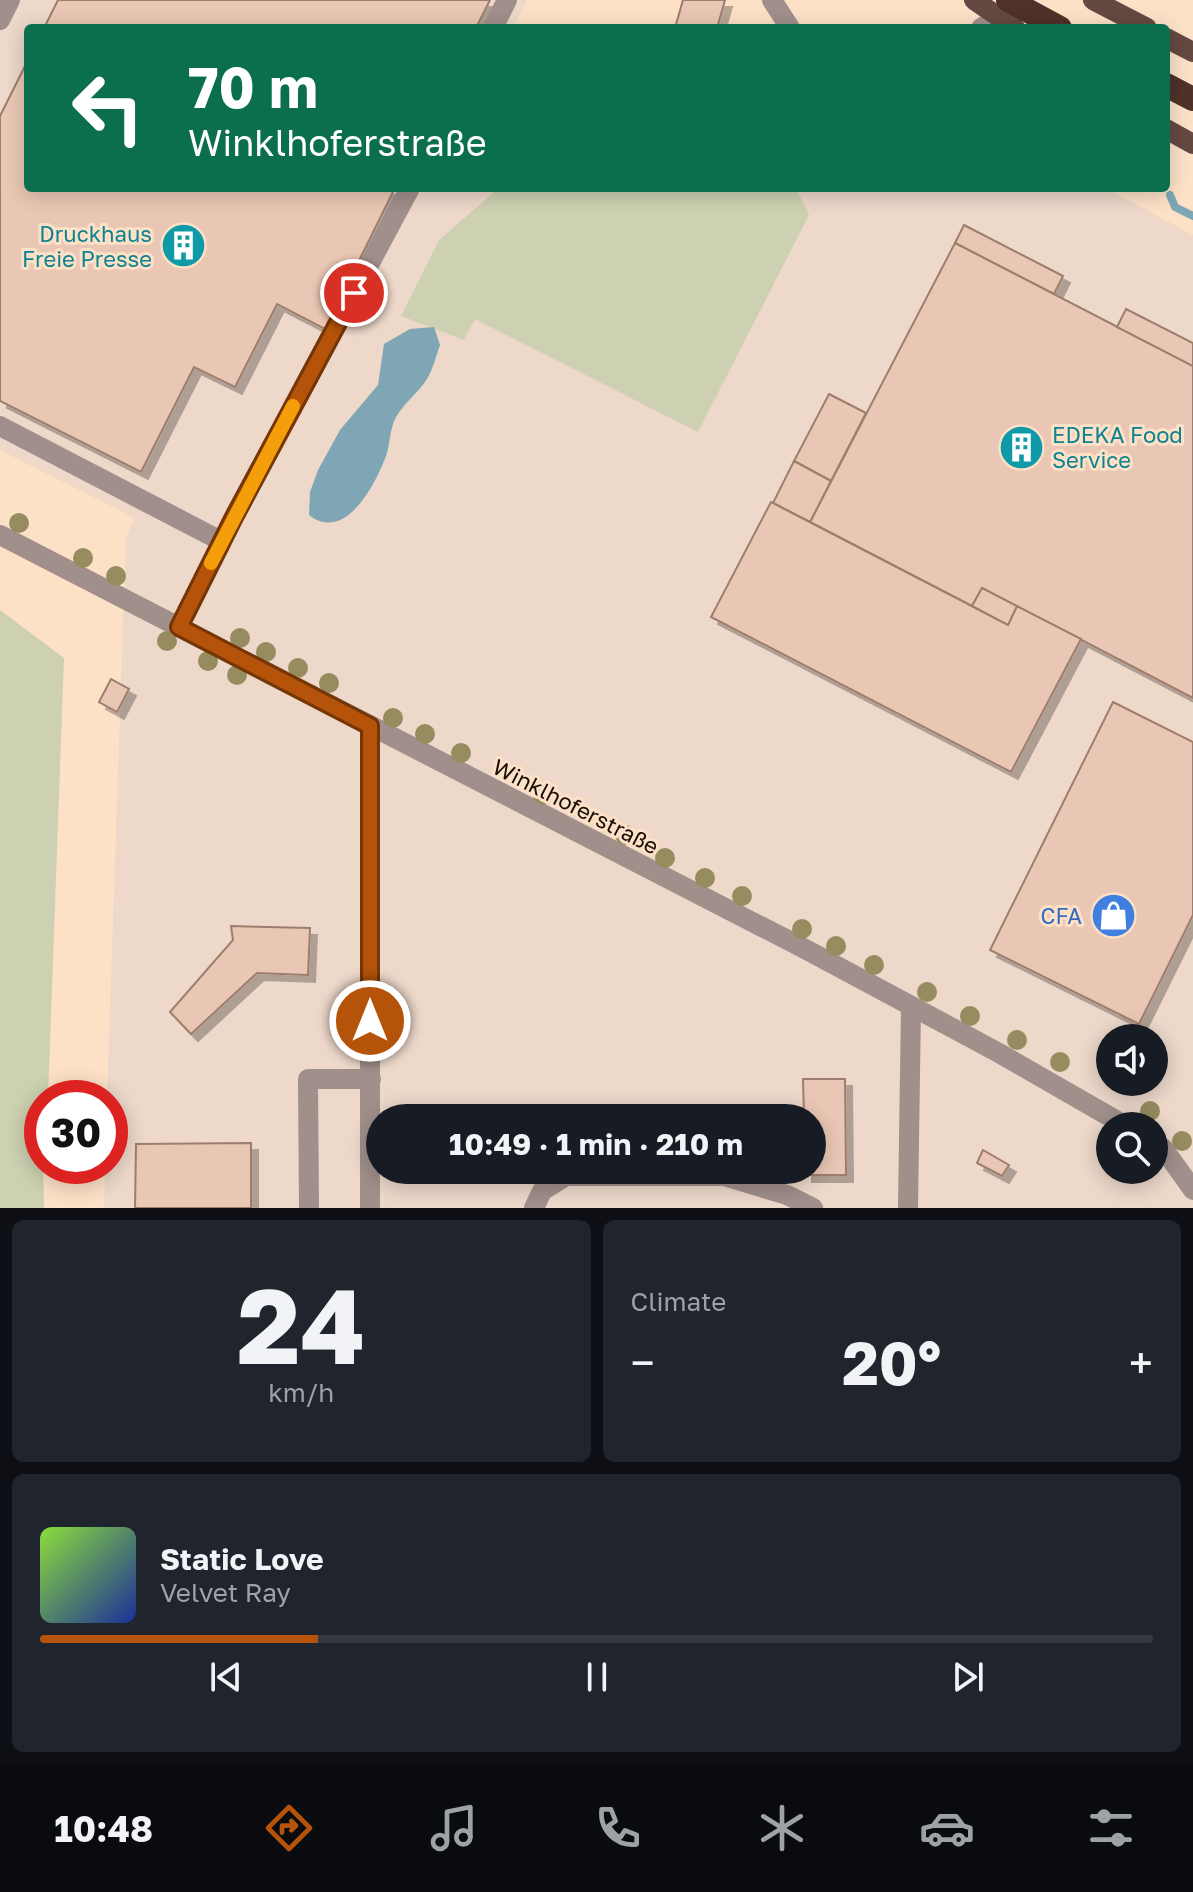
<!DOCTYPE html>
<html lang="en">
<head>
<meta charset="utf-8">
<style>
  :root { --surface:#171b24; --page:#20242c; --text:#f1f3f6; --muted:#9ea1a6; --line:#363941; --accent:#b45309 }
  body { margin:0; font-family:"Golos Text",sans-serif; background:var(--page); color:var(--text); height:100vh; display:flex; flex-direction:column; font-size:30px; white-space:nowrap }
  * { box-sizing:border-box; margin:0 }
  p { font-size:26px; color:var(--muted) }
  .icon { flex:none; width:44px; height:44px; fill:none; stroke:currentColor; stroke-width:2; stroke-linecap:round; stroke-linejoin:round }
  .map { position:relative; height:1208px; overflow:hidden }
  .sheet { display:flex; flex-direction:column; gap:12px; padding:12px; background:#0d0f14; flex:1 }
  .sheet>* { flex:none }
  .hud { position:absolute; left:24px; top:24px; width:1146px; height:168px; border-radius:8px; box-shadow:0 4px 20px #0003; background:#0b6e4f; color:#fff; overflow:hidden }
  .controls { position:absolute; left:1096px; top:1024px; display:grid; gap:16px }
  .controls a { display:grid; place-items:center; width:72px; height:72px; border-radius:50%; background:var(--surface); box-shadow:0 4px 20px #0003; font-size:40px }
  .speed { position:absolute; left:24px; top:1080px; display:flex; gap:16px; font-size:40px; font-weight:700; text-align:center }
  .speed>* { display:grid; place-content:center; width:104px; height:104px; border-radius:50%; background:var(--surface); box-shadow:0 4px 20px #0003; line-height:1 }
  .speed .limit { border:12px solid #d22; background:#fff; color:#111 }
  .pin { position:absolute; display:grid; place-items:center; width:68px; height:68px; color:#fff; margin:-34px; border:4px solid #fff; border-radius:50%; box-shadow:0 2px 8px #0007 }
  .me { position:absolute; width:88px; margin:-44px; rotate:0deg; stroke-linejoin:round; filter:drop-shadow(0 0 6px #0008) }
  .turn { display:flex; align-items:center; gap:28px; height:168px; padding:0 32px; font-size:36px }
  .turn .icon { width:104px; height:104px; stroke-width:2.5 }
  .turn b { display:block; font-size:56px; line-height:68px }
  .big { font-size:60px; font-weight:700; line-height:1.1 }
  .sheet .card { flex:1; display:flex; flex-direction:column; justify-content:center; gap:12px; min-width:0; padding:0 28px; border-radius:12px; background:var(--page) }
  .sheet .dial { align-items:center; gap:0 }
  .dial b { font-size:104px; line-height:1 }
  .song { display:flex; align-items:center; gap:24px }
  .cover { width:96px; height:96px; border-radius:12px; background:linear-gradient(135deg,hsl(90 70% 55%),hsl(230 70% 35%)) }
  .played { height:8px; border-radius:4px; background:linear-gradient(90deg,var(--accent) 25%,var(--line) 25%) }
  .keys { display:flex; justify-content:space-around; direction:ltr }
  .heat { display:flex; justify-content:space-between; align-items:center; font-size:44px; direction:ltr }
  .sheet .tiles { flex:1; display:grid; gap:12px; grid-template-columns:1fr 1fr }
  .card:last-child { grid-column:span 2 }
  .trip { position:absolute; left:366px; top:1104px; width:460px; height:80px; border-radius:40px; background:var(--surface); box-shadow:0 4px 20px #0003; font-weight:700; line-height:80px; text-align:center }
  .dock { display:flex; height:128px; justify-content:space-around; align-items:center; background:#090b0e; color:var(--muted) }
  .dock .icon { width:56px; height:56px }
  .dock .selected { color:var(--accent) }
  .dock b { font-size:36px; color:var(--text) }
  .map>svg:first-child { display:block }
</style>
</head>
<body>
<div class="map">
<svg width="1193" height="1208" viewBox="0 0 1193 1208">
  <defs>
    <filter id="shadow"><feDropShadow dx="7" dy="7" stdDeviation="0" flood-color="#0004"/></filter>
  </defs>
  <rect width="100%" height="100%" fill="#fde1c7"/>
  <path fill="#edd8ca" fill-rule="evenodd" d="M0,0h527l-14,28h-485v160h1078l87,47v973h-1089l1,-42h5l-3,-68 19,-561 9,-19 -135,-68zM1110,1038h44v44h-44zM380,1118h432v52h-432zM1110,1126h44v44h-44z"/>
  <g fill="#cdd1b1">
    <polygon points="499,188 796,188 809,215 698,432 475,319 464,340 401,316 439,240"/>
    <polygon points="0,610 64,658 48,1098 42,1098 44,1208 0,1208"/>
  </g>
  <path fill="#7ea6b4" d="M434,327l6,18c-4,11 -7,24 -13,34 -9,14 -23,24 -31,38 -6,11 -6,25 -9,36 -10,29 -41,91 -78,62l1,-23 8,-22 22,-40 38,-45 6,-41 26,-15z"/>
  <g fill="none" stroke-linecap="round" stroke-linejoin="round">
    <polyline stroke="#7ea6b4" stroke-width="8" points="1170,195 1175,207 1193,216"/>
  </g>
  <g fill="#eac7b4" stroke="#9d7e6d" stroke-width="2" filter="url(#shadow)">
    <polygon points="58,0 490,0 476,28 44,28"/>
    <polygon points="683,0 725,0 717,28 675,28"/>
    <polygon points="28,60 28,188 395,188 325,329 277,304 235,387 194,367 141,472 0,401 0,116"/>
    <polygon points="964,225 1063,276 1054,294 955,243"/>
    <polygon points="955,243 1193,366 1193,698 982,588 972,606 810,522"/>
    <polygon points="1126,309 1193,343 1193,366 1117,327"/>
    <polygon points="829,394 866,413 831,481 794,461"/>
    <polygon points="794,461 831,481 810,522 773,503"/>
    <polygon points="771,502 1008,625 1017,606 1081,639 1011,772 711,617"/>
    <polygon points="982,588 1017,606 1008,625 972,606"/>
    <polygon points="111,679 129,689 117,712 99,702"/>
    <polygon points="1113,702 1193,742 1193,915 1139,1024 990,950"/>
    <polygon points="231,926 310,928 308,975 257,973 191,1034 170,1012 233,940"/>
    <polygon points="803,1079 845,1079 846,1175 805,1175 805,1170 812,1170 812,1118 804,1118"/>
    <polygon points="251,1143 251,1208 135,1208 136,1144"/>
    <polygon points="983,1150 1009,1165 1002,1176 977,1163"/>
  </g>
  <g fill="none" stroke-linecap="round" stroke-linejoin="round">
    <g stroke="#a08f8b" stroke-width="20">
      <polyline points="772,0 790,28"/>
      <polyline points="0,20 10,0"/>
      <polyline points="493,28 507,0"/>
      <polyline points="981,28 999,16"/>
      <polyline points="0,426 221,541"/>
      <polyline points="0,535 807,950 999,1053 1126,1126"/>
      <polyline points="179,627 234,517 410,188"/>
      <polyline points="1154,1142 1163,1148 1193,1190"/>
      <polyline points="309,1208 308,1079 371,1079"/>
      <polyline points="370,1208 370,726"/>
      <polyline points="534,1208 542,1191 566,1176 724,1176 787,1195 813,1208"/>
      <polyline points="908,1208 911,1006"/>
    </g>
    <g stroke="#644942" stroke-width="20">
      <polyline points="974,0 1015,28"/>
      <polyline points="1093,0 1147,28"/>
      <polyline points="1166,38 1193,52"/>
      <polyline points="1166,129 1193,144"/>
    </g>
    <g stroke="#4f3129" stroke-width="24">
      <polyline points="1008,0 1060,28"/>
      <polyline points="1166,85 1193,99"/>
    </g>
  </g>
  <g fill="#968c5f">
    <circle cx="19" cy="523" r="10"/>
    <circle cx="83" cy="558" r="10"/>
    <circle cx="116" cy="576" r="10"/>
    <circle cx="240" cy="638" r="10"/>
    <circle cx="167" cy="641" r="10"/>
    <circle cx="266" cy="652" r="10"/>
    <circle cx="208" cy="661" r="10"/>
    <circle cx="298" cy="668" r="10"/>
    <circle cx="237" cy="675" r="10"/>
    <circle cx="329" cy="683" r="10"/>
    <circle cx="393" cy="718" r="10"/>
    <circle cx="425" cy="734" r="10"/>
    <circle cx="461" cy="753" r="10"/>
    <circle cx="543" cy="795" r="10"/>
    <circle cx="625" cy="835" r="10"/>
    <circle cx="665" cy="858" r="10"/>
    <circle cx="705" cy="878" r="10"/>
    <circle cx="742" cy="896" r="10"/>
    <circle cx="802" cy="929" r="10"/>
    <circle cx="836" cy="946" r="10"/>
    <circle cx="874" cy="965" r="10"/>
    <circle cx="927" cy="992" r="10"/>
    <circle cx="970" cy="1016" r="10"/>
    <circle cx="1017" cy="1040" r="10"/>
    <circle cx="1060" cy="1062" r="10"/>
    <circle cx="1150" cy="1111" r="10"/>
    <circle cx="1182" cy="1141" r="10"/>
  </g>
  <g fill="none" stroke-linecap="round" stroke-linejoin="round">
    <defs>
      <polyline id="route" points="354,293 234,517 179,627 370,726 370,1021"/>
    </defs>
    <use href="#route" stroke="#753606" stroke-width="20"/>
    <use href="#route" stroke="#b45309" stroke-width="14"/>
    <polyline stroke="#f59e0b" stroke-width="14" points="211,563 293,406"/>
  </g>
  <defs>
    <symbol id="building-disc" viewBox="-11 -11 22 22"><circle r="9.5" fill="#0f9aa8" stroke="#fde1c7"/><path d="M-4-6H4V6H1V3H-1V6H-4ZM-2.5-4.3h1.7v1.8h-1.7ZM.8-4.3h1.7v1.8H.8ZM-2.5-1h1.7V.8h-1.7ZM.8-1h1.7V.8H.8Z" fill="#fff"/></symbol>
    <symbol id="shop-disc" viewBox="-11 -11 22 22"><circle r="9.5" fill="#3f7fe0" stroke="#fde1c7"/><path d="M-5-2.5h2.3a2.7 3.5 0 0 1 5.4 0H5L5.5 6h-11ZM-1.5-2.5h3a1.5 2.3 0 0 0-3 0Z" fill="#fff"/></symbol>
  </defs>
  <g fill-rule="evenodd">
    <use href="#building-disc" x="158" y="220" width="51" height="51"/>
    <use href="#building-disc" x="996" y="422" width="51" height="51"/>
    <use href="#shop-disc" x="1088" y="890" width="51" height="51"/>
  </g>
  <g text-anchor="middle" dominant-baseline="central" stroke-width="6" stroke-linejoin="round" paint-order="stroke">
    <g font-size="22" fill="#0d838f" stroke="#fde1c7" text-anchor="end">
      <text x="152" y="233">Druckhaus<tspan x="152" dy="25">Freie Presse</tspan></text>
      <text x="1052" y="434" text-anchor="start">EDEKA Food<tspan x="1052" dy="25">Service</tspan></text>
    </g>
    <g font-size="22" fill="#170e05" stroke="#fde1c7">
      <text transform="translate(576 806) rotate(27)">Winklhoferstraße</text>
    </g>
    <g font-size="22" fill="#366cbe" stroke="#fde1c7" text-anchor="end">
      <text x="1082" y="915">CFA</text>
    </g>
  </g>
</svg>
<div class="controls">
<a><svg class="icon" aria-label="sound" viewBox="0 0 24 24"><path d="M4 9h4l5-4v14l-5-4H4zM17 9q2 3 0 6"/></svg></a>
<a><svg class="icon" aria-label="search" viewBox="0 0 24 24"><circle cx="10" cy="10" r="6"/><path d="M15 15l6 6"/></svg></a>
</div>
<div class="speed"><div class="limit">30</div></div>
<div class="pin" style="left:354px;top:293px;background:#d93025"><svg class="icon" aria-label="arrive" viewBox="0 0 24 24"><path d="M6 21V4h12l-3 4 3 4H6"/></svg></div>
<svg class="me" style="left:370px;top:1021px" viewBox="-20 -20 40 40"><circle r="17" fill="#b45309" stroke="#fff" stroke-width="3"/><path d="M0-11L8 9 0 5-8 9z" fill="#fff"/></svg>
<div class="trip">10:49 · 1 min · 210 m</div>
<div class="hud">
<div class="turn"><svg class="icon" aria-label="left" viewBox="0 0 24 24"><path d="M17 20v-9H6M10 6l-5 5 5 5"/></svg><div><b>70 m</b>Winklhoferstraße</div></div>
</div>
</div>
<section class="sheet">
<div class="tiles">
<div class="card dial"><b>24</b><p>km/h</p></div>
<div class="card"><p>Climate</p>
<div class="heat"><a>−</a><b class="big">20°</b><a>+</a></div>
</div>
<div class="card">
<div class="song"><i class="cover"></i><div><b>Static Love</b><p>Velvet Ray</p></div></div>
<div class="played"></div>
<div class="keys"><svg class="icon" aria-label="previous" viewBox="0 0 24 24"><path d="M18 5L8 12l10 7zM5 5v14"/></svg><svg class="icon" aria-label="pause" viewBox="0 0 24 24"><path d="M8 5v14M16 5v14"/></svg><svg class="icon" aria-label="next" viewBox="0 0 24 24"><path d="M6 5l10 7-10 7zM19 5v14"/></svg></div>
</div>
</div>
</section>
<nav class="dock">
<b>10:48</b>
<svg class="icon selected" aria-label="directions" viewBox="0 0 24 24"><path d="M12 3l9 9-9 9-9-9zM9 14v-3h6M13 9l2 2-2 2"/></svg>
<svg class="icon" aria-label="music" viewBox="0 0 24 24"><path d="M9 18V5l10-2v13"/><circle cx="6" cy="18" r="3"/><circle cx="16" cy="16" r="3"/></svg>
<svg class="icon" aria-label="phone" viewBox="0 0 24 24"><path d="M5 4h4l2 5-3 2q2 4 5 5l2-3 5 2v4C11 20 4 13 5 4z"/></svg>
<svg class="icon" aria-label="climate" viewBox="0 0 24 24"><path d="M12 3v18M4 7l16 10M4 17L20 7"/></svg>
<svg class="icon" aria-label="car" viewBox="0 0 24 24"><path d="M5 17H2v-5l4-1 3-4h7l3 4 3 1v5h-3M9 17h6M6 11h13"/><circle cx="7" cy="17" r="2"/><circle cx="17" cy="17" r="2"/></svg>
<svg class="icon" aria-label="filters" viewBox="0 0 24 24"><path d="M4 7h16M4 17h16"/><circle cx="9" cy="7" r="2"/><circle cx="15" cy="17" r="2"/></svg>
</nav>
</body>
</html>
